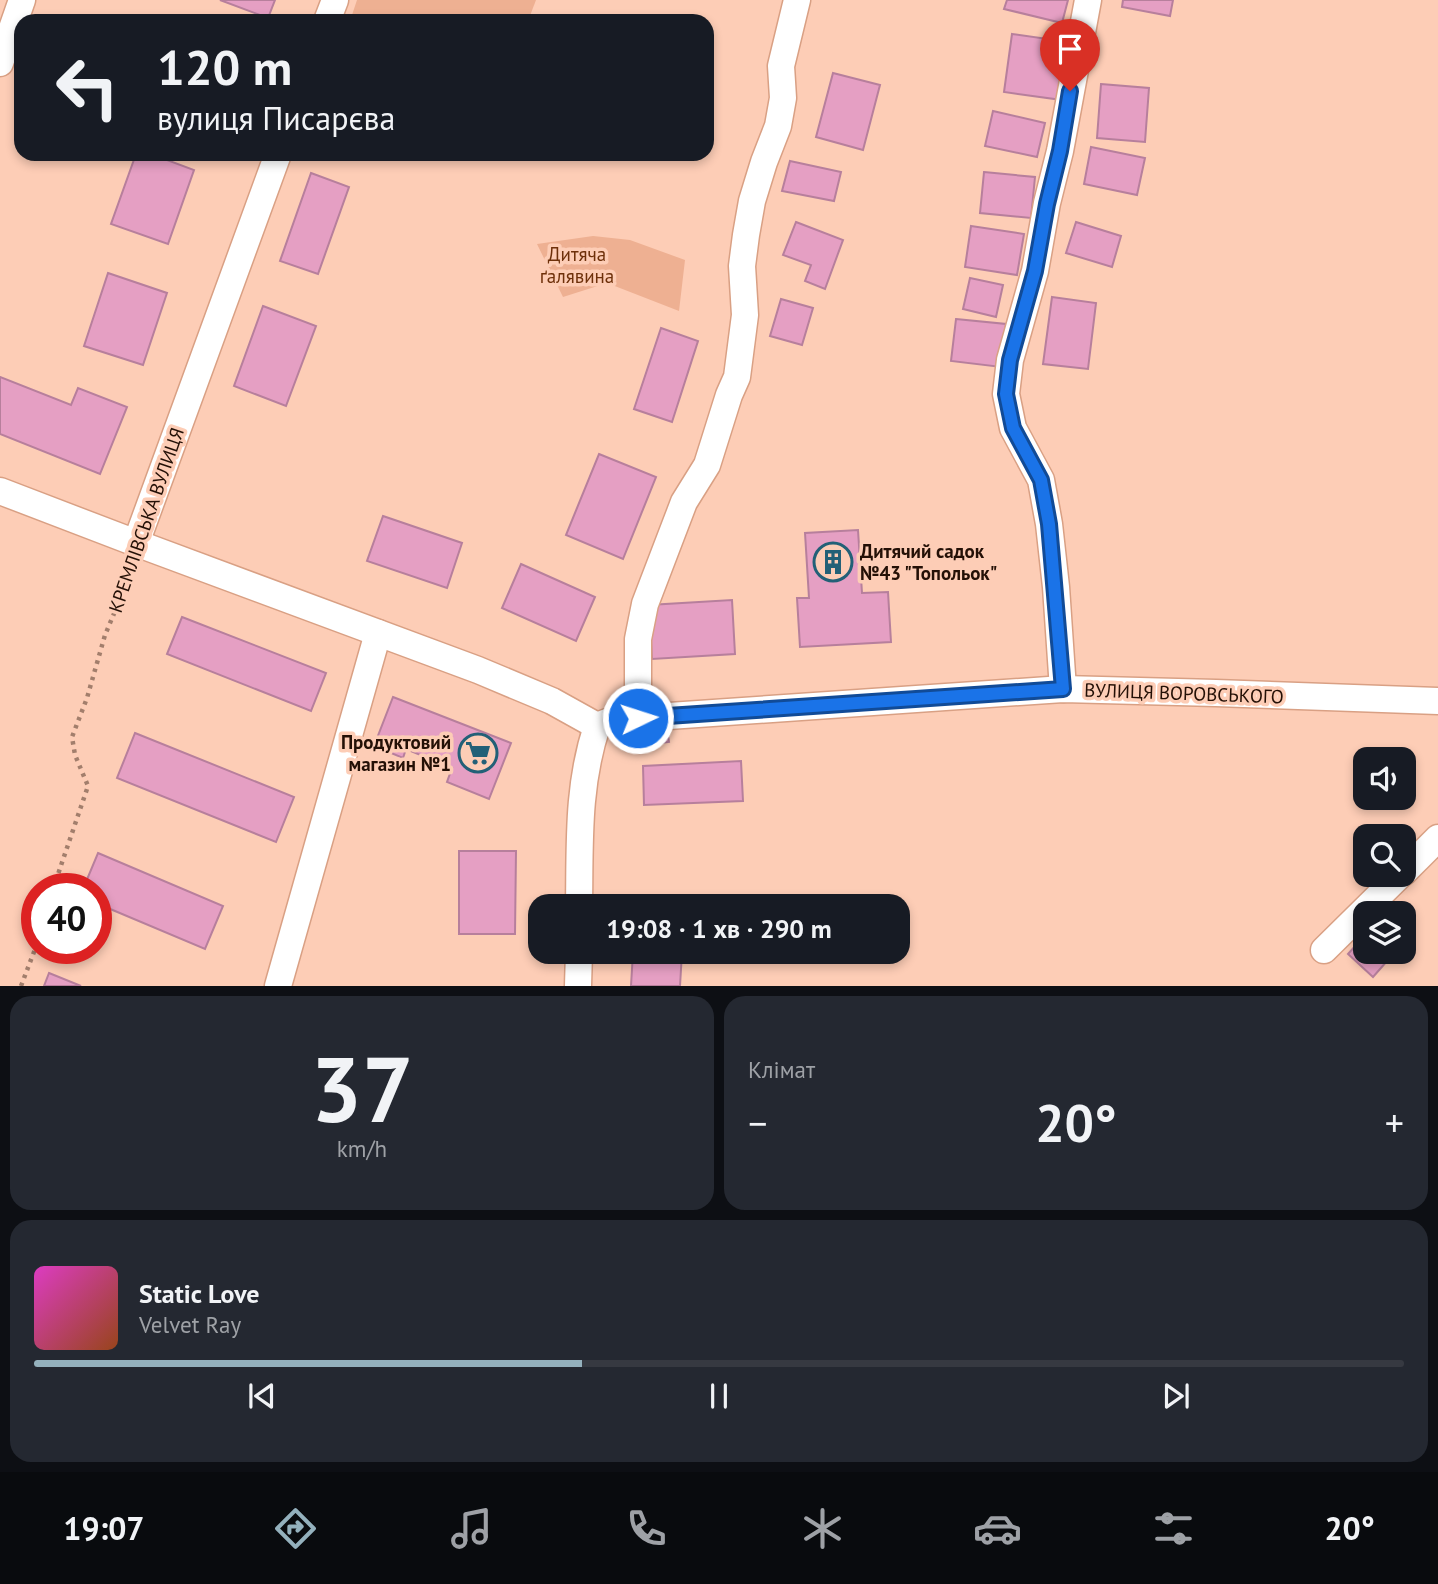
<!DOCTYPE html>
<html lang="uk">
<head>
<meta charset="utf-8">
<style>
  :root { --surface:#171b24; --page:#242831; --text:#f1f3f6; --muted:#9ea1a6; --line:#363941; --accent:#94b1bd }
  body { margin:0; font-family:"PT Sans",sans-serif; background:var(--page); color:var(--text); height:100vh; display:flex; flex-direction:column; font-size:26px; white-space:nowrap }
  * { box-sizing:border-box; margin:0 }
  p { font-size:23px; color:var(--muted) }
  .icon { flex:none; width:38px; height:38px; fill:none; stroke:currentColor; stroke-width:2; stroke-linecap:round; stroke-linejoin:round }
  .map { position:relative; height:986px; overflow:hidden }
  .side { display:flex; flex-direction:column; gap:10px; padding:10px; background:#0d0f14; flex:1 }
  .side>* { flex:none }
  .top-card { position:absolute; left:14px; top:14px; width:700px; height:147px; border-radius:21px; box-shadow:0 4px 10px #0003; background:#171b24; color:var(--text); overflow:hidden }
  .tools { position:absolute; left:1353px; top:747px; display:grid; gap:14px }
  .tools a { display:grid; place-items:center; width:63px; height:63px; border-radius:14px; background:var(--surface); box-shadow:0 4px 10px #0003; font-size:35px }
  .speed { position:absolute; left:21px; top:873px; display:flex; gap:14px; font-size:35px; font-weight:700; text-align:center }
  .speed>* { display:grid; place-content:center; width:91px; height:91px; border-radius:50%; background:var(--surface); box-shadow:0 4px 10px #0003; line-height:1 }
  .speed .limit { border:10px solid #d22; background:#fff; color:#111 }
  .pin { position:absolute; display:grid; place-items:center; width:60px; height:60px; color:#fff; margin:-72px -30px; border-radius:50% 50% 50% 0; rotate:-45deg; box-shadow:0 0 7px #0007 }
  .pin .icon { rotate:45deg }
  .me { position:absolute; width:77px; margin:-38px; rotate:86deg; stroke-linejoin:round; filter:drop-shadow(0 0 5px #0008) }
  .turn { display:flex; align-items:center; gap:24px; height:147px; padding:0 28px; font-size:32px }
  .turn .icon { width:91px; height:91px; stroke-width:2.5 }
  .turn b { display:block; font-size:49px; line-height:60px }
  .big { font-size:52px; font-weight:700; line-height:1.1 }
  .side .tile { flex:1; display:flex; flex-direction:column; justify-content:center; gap:10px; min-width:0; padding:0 24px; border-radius:21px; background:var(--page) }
  .side .dial { align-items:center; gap:0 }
  .dial b { font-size:91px; line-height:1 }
  .song { display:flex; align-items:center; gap:21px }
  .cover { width:84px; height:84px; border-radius:10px; background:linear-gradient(135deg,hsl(310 70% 55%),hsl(20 70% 35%)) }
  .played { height:7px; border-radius:4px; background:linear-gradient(90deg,var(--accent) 40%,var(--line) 40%) }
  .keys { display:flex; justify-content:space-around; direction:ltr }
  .heat { display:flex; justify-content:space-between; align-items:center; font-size:38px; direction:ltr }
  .side .tiles { flex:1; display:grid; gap:10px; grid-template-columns:1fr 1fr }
  .tile:last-child { grid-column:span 2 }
  .trip { position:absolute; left:528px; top:894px; width:382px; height:70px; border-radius:21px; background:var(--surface); box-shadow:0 4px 10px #0003; font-weight:700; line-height:70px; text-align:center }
  .tab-bar { display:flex; height:112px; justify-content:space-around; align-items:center; background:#090b0e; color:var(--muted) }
  .tab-bar .icon { width:49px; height:49px }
  .tab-bar .active { color:var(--accent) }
  .tab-bar b { font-size:32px; color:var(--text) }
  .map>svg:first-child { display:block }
</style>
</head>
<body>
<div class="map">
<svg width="1438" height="986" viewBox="0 0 1438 986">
  <rect width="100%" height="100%" fill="#fdcdb6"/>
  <g fill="#eeb092">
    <polygon points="357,0 536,0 528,21 350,21"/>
    <polygon points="593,236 630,240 685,260 679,311 607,283 563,297 537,244"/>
  </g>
  <g fill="#e59fc3" stroke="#b77f9c" stroke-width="2">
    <polygon points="220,0 275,0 268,18"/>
    <polygon points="1007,0 1068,0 1062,23 1004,9"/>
    <polygon points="1123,0 1173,0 1170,16 1122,7"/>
    <polygon points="1012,34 1069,42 1062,100 1004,92"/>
    <polygon points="833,73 880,85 863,150 816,137"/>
    <polygon points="1101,84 1149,88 1145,142 1097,138"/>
    <polygon points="993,111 1045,123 1037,157 985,146"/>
    <polygon points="1091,147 1145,158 1137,195 1084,184"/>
    <polygon points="136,154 151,154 194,170 168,244 111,224"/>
    <polygon points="790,161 841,172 834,201 782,191"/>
    <polygon points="984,172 1035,177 1031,218 980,213"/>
    <polygon points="311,173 349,187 318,274 280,261"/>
    <polygon points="796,222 843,240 825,289 805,281 811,265 783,255"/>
    <polygon points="1076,222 1121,236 1112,267 1066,253"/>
    <polygon points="971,226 1024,234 1017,275 965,267"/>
    <polygon points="108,273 167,293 143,365 84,346"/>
    <polygon points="970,278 1003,285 996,317 963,309"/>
    <polygon points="1052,297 1096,303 1088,369 1043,364"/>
    <polygon points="781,299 813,308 802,345 770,336"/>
    <polygon points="263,306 316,326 286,406 234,386"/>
    <polygon points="956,319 1006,324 1001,367 951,361"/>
    <polygon points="661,328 698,341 672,422 634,409"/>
    <polygon points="0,377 71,405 78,388 127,407 100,474 0,434"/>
    <polygon points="599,454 656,477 623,559 566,535"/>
    <polygon points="383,516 462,543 447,588 367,561"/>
    <polygon points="858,530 862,593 888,592 891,642 800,647 797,598 809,598 805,533"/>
    <polygon points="521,564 595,597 576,641 502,608"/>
    <polygon points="732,600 735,654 652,659 649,605"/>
    <polygon points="182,617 326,673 311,711 167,654"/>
    <polygon points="393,697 511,743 489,799 447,782 452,768 406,749 403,758 374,746"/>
    <polygon points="667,728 669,742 646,745 644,730"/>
    <polygon points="135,733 294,797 276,842 117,778"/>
    <polygon points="741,761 743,801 644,805 643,766"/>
    <polygon points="459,851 516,851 515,934 459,934"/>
    <polygon points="98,853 223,906 205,949 96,903 96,889 83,889"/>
    <polygon points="1365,935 1365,952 1395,952 1373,977 1348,954"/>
    <polygon points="633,952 682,952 680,986 631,986"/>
    <polygon points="49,973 81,986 44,986"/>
  </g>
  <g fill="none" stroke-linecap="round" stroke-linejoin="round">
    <defs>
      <g id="minor">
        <polyline points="327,21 335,0"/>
        <polyline points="0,63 22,0"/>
        <polyline points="0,491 136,543 478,670 552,701 597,726"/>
        <polyline points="136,543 278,154"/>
        <polyline points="1063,689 1056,587 1049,524 1041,480 1013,428 1006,394 1010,360 1035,271 1047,203 1060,151 1088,0"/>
        <polyline points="638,718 638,639 645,604 684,502 707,465 729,395 737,377 745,315 742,266 746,235 752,201 764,162 778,126 783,98 781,66 797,0"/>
        <polyline points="597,726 610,721 625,719 1063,689 1216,693 1438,701"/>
        <polyline points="1404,872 1438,838"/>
        <path d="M579,906c1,-62 -2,-120 18,-180"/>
        <polyline points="1324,950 1400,875"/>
        <polyline points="278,986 378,633"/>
        <polyline points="578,986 579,952"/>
      </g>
    </defs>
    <use href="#minor" stroke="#d9a084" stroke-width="29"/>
    <g stroke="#a27e6c" stroke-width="4.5" stroke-dasharray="3.5 5" stroke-linecap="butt">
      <polyline points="53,889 88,786 75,755 72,737 87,698 105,635 129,578 132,565"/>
      <polyline points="21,986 37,944"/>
    </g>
    <use href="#minor" stroke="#fff" stroke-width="26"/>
  </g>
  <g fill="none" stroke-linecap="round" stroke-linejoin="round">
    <defs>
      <polyline id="route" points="638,718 1063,689 1049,524 1041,480 1013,428 1006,394 1010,360 1035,271 1047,204 1060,151 1070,91"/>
    </defs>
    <use href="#route" stroke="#114b97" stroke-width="18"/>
    <use href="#route" stroke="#1a73e8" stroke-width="12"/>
  </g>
  <defs>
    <symbol id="building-ring" viewBox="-11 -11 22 22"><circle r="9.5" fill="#fdcdb6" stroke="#236077" stroke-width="1.5"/><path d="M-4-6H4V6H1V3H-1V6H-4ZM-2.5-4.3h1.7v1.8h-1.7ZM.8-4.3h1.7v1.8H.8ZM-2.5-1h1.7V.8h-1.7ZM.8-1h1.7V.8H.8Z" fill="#236077"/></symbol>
    <symbol id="supermarket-ring" viewBox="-11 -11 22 22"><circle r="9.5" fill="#fdcdb6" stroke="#236077" stroke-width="1.5"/><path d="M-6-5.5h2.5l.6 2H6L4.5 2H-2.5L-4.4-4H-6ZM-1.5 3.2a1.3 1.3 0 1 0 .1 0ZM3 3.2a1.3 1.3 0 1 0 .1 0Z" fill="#236077"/></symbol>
  </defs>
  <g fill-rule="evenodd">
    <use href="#building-ring" x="811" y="540" width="44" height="44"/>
    <use href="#supermarket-ring" x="456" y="731" width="44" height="44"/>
  </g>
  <g text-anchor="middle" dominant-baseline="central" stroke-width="7" stroke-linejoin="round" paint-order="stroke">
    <g font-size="19" fill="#6e300a" stroke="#fdcdb6">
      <text x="577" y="254">Дитяча<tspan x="577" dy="22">ґалявина</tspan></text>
    </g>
    <g font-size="19" fill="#241006" stroke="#fdcdb6">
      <text transform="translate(146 520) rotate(-71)">КРЕМЛІВСЬКА ВУЛИЦЯ</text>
      <text transform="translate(1184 693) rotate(2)">ВУЛИЦЯ ВОРОВСЬКОГО</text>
    </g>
    <g font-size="19" font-weight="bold" fill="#241006" stroke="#fdcdb6" text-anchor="start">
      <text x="860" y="551">Дитячий садок<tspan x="860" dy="22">№43 "Топольок"</tspan></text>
      <text x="451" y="742" text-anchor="end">Продуктовий<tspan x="451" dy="22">магазин №1</tspan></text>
    </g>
  </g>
</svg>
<div class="tools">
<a><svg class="icon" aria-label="sound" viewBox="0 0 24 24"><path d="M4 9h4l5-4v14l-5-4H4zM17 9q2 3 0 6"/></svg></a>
<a><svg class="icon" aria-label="search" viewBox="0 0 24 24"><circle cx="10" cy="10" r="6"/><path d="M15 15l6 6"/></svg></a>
<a><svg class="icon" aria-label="layers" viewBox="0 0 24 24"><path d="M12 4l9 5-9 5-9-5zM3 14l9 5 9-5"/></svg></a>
</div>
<div class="speed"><div class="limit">40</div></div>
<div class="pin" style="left:1070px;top:91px;background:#d93025"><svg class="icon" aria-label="arrive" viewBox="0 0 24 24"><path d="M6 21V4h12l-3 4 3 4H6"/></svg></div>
<svg class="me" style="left:638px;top:718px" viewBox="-20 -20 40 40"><circle r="17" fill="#1a73e8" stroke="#fff" stroke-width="3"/><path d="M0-11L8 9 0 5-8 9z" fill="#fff"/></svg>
<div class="trip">19:08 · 1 хв · 290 m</div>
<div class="top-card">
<div class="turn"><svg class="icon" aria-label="left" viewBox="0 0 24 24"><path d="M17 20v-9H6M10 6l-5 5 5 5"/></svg><div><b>120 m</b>вулиця Писарєва</div></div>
</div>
</div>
<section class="side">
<div class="tiles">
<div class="tile dial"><b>37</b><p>km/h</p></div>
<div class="tile"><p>Клімат</p>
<div class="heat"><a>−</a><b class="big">20°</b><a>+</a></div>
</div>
<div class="tile">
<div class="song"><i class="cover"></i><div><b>Static Love</b><p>Velvet Ray</p></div></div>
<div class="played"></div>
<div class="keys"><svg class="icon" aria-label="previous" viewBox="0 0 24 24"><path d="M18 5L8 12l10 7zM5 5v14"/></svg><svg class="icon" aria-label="pause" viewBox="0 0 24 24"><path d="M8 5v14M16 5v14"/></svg><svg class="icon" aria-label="next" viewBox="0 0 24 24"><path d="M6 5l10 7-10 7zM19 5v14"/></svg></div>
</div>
</div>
</section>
<nav class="tab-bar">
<b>19:07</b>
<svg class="icon active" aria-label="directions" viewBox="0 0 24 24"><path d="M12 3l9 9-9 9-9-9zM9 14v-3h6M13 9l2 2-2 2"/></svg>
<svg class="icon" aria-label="music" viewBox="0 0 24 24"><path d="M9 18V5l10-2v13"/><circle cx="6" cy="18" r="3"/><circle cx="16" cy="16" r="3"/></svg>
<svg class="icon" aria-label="phone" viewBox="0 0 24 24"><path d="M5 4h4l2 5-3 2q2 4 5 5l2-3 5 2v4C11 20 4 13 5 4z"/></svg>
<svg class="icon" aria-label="climate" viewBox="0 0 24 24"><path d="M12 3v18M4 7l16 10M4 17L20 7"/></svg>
<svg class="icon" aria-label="car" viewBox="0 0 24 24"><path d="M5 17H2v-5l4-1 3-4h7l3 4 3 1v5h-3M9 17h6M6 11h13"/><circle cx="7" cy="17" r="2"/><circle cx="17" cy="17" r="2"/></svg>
<svg class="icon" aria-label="filters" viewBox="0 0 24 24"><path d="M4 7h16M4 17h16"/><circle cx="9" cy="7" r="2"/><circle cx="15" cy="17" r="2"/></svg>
<b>20°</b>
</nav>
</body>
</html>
